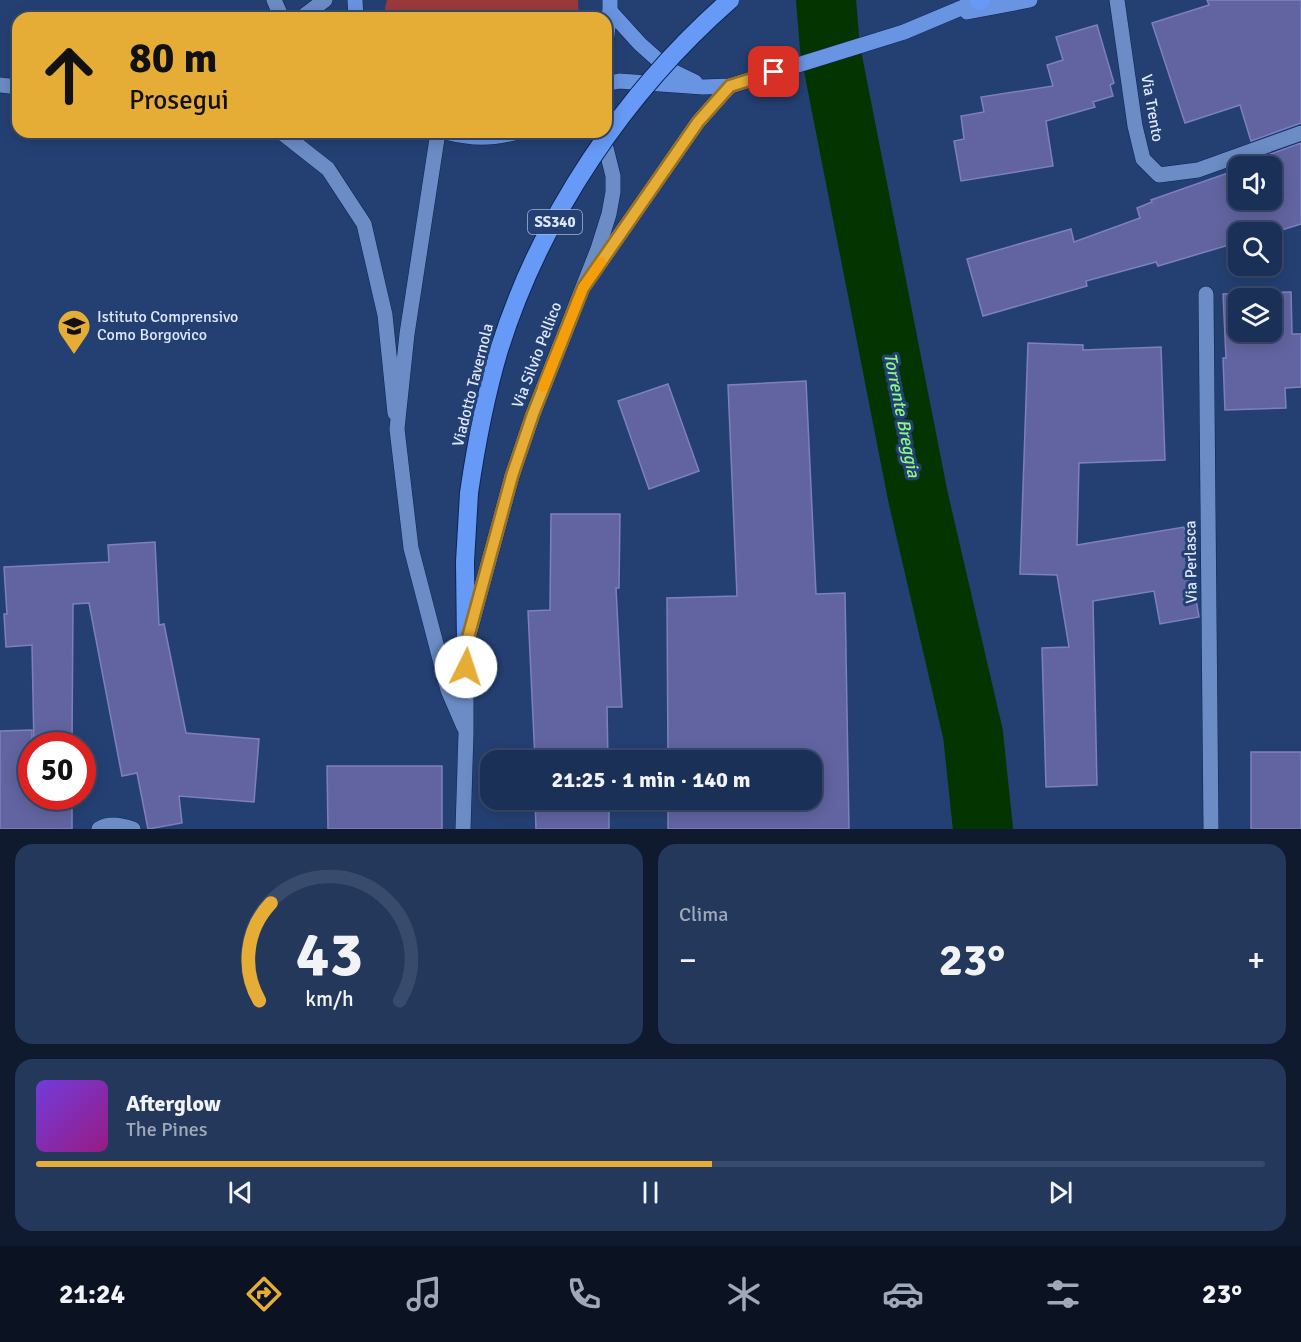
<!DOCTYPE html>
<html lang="it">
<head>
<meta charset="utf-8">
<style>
  :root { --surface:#1b3056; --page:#24385c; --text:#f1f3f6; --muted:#a0a9b9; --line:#394b6c; --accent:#e6ad36 }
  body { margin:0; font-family:Signika,sans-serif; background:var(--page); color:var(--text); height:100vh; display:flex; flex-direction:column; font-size:22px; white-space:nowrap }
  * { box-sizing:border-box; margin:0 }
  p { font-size:20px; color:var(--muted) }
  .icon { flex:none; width:33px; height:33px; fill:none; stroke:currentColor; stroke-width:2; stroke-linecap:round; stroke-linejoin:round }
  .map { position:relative; height:829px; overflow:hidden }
  .panel { display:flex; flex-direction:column; gap:15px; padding:15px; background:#0f1a2f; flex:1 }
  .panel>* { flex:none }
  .top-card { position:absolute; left:12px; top:12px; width:600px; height:126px; border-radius:18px; box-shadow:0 3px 15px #0003,0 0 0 2px var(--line); background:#e6ad36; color:#111; overflow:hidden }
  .fabs { position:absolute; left:1228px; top:156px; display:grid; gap:12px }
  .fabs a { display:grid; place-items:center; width:54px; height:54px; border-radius:12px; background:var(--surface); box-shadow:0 3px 15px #0003,0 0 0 2px var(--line); font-size:30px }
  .speed { position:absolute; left:18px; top:732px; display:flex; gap:12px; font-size:30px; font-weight:700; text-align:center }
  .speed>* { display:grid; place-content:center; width:78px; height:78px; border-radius:50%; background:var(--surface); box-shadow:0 3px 15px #0003,0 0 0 2px var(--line); line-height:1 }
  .speed .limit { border:9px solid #d22; background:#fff; color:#111 }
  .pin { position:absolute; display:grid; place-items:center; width:51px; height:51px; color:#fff; margin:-26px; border-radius:12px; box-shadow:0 3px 9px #0006 }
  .me { position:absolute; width:66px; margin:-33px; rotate:4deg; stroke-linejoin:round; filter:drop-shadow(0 0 4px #0008) }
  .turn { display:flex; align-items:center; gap:21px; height:126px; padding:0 18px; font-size:27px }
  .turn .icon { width:78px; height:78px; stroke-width:2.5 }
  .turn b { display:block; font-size:42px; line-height:51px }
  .big { font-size:45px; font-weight:800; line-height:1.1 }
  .panel .widget { flex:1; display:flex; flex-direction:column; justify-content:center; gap:9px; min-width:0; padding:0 21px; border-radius:18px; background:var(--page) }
  .panel .dial { align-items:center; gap:0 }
  .dial svg { height:156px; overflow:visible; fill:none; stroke:var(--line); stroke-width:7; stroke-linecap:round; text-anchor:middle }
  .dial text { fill:var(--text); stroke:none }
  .song { display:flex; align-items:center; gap:18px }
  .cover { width:72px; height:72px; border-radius:9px; background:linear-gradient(135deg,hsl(260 70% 55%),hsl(310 70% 35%)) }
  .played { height:6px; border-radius:3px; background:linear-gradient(90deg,var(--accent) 55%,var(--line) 55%) }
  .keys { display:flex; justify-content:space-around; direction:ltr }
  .heat { display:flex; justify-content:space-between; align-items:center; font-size:33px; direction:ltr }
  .panel .tiles { flex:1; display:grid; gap:15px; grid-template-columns:1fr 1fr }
  .widget:last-child { grid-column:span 2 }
  .trip { position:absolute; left:480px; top:750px; width:342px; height:60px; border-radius:18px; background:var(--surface); box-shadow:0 3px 15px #0003,0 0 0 2px var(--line); font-weight:800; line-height:60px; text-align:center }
  .menu { display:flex; height:96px; justify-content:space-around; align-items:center; background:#0b1322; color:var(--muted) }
  .menu .icon { width:42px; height:42px }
  .menu .active { color:var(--accent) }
  .menu b { font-size:27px; color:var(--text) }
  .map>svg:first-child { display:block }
</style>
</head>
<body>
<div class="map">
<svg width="1301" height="829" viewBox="0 0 1301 829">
  <rect width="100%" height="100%" fill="#244073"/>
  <polygon fill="#9a3a3d" points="387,0 578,0 579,18 386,18 385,8"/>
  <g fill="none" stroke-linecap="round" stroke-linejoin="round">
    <polyline stroke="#043500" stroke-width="60" points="826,0 830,48 918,497 973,734 983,829"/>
  </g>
  <g fill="#6264a1" stroke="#7d80be" stroke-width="1.5" fill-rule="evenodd">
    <polygon points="1207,0 1301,0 1301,123 1251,141 1240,105 1185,123 1152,23 1209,5"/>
    <polygon points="1097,25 1114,83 1110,85 1113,96 1093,102 1095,107 1046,121 1053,166 961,181 954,141 964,139 961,116 984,112 981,97 1053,86 1047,65 1063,60 1056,37"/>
    <polygon points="1301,143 1301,224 1272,233 1239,232 1239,242 1158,266 1156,262 1086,281 1087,286 983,316 967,259 1071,229 1074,242 1140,218 1137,208 1152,202 1151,200 1239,169 1239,200 1272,200 1272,166 1244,166 1258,161 1257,159"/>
    <path d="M1291,292l1,42h9v53l-16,1 1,20 -61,2 -2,-52h3l-3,-64zM1239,298h33v34h-33z"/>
    <polygon points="1028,343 1083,345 1083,350 1161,347 1165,460 1079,463 1077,545 1184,527 1199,617 1160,624 1154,591 1093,601 1097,785 1046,787 1042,648 1069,647 1057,575 1020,574"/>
    <polygon points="806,381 816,594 845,593 849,829 668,829 668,800 812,800 812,760 668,760 667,598 737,596 728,385"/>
    <polygon points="668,384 699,471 649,489 618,401"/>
    <polygon points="551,514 620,514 619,588 616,588 622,707 607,707 608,760 535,760 528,611 550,610"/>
    <polygon points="155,542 159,625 164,624 186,733 259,739 254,802 179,796 182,823 148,829 137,773 122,776 89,603 73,604 72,746 34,746 32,645 6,647 4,614 7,614 4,567 109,562 108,545"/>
    <polygon points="32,730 32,796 72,796 72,829 0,829 0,731"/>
    <rect x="1251" y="752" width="50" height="77"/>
    <polygon points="327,766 442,766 442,829 328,829"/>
    <polygon points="535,800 609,800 609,829 536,829"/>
  </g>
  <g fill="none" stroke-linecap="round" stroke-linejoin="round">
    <defs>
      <g id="street">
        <polyline points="274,0 282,18"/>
        <polyline points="1117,0 1135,126 1143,159 1159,175 1198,170 1301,133"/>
        <polyline points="301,18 325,0"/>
        <polyline points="0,85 18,87"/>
        <polyline points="281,132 328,169 364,224 385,315 395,413"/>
        <polyline points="1206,294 1211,829"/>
        <path d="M99,829c10,-7 23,-4 34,0"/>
      </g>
      <g id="secondary">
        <polyline points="438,132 407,334 397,429 411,548 448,690 464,727"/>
        <polyline points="598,266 698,122 730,86"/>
        <polyline points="463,829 466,733 466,645 512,476 533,414 598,249 609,214 613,192 613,176 602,132"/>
      </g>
      <g id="primary">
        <polyline points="355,0 356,18"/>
        <polyline points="610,11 640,44 668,69 695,82"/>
        <polyline points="967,12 1030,0"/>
        <polyline points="606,42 610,11 610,0"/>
        <polyline points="606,84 619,81 703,87 730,86 904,32 980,0"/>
        <path d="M445,132c28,7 46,7 73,0"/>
      </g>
      <g id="highway">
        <polyline points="979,1 981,0"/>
        <polyline points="466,645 465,562 469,493"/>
      </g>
    </defs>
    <use href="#street" stroke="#0b2556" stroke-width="16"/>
    <use href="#secondary" stroke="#0b2556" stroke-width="16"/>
    <use href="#primary" stroke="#0b2556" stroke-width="16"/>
    <use href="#highway" stroke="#0b2556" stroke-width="20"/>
    <use href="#street" stroke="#6b8cc5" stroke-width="15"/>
    <use href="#secondary" stroke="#6b8cc5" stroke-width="15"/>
    <use href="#primary" stroke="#6994e2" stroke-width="15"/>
    <use href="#highway" stroke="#679af6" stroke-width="18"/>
    <defs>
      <path id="highway-bridge" d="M469,493c7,-48 16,-96 30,-143 42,-134 126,-258 231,-350"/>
    </defs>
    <use href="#highway-bridge" stroke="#0b2556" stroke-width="20" stroke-linecap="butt"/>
    <use href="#highway-bridge" stroke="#679af6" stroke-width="18"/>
  </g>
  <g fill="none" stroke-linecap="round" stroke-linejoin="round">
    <defs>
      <polyline id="route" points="466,667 466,645 512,476 533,414 583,288 698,122 730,86 774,72"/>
    </defs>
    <use href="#route" stroke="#967023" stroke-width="15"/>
    <use href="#route" stroke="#e6ad36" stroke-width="10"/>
    <polyline stroke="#f59e0b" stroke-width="10" points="543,387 583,288 601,262"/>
  </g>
  <defs>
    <symbol id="school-pin" viewBox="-11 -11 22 30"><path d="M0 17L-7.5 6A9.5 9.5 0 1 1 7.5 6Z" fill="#e6ad36" stroke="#244073"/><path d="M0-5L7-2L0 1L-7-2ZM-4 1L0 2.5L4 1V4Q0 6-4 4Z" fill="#111"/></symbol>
  </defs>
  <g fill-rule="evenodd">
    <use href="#school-pin" x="55" y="307" width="38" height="52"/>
  </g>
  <g text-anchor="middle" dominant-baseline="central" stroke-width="6" stroke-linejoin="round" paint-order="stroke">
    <rect fill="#244073" stroke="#a6b6d2" stroke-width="1.5" x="528" y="210" width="54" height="24" rx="4.5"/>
    <g font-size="15" font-weight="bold" fill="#dde8fb">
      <text x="555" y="222">SS340</text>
    </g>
    <g font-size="16" fill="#dde8fb" stroke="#244073">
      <text transform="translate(1152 108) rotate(80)">Via Trento</text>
      <text transform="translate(537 355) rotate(-69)">Via Silvio Pellico</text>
      <text transform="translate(473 385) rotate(-76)">Viadotto Tavernola</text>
      <text transform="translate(1191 562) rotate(-91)">Via Perlasca</text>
    </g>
    <g font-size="16" fill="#dde8fb" stroke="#244073" text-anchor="start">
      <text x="97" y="317">Istituto Comprensivo<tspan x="97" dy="18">Como Borgovico</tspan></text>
    </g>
    <g font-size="18" font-style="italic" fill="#8df97e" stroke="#244073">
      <text transform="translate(902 415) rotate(79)">Torrente Breggia</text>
    </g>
  </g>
</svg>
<div class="fabs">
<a><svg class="icon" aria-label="sound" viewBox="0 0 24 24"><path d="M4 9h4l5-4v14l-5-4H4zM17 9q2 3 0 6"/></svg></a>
<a><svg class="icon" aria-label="search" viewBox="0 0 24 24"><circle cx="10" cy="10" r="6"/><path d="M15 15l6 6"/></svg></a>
<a><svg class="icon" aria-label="layers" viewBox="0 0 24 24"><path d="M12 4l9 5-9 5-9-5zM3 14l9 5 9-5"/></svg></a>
</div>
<div class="speed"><div class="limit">50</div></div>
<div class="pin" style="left:774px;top:72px;background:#d93025"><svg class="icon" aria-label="arrive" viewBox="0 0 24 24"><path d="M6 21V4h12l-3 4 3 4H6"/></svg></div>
<svg class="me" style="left:466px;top:667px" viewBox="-20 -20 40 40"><circle r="19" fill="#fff"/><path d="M0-13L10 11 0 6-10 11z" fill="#e6ad36"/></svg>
<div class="trip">21:25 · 1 min · 140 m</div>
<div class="top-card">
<div class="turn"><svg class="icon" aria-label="ahead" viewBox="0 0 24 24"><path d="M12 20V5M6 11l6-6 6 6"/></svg><div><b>80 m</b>Prosegui</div></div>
</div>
</div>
<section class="panel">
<div class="tiles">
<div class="widget dial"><svg viewBox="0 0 100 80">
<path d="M14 69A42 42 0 1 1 86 69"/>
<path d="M14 69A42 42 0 0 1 20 19" stroke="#e6ad36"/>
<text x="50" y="56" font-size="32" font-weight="700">43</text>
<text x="50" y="72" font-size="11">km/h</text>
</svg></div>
<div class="widget"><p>Clima</p>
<div class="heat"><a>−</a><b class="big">23°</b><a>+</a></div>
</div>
<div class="widget">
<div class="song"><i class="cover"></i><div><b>Afterglow</b><p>The Pines</p></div></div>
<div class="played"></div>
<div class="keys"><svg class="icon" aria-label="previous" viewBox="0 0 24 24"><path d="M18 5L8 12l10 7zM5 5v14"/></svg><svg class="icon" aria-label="pause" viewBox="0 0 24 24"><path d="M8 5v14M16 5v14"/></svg><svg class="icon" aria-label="next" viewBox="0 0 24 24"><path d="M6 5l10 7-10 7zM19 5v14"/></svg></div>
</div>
</div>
</section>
<nav class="menu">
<b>21:24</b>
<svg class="icon active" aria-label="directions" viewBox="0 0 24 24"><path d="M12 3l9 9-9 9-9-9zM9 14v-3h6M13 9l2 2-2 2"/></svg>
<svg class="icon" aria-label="music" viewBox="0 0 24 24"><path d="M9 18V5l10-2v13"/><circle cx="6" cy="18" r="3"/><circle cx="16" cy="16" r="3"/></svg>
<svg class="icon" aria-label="phone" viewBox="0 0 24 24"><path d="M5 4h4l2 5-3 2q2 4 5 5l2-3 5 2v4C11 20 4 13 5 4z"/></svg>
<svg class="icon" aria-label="climate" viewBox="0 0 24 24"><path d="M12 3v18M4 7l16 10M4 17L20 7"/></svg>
<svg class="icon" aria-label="car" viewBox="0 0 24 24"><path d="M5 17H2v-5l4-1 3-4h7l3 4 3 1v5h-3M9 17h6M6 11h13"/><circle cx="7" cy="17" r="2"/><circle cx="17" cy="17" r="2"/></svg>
<svg class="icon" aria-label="filters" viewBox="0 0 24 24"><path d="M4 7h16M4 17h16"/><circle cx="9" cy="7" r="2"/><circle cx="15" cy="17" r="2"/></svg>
<b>23°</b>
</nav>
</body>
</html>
